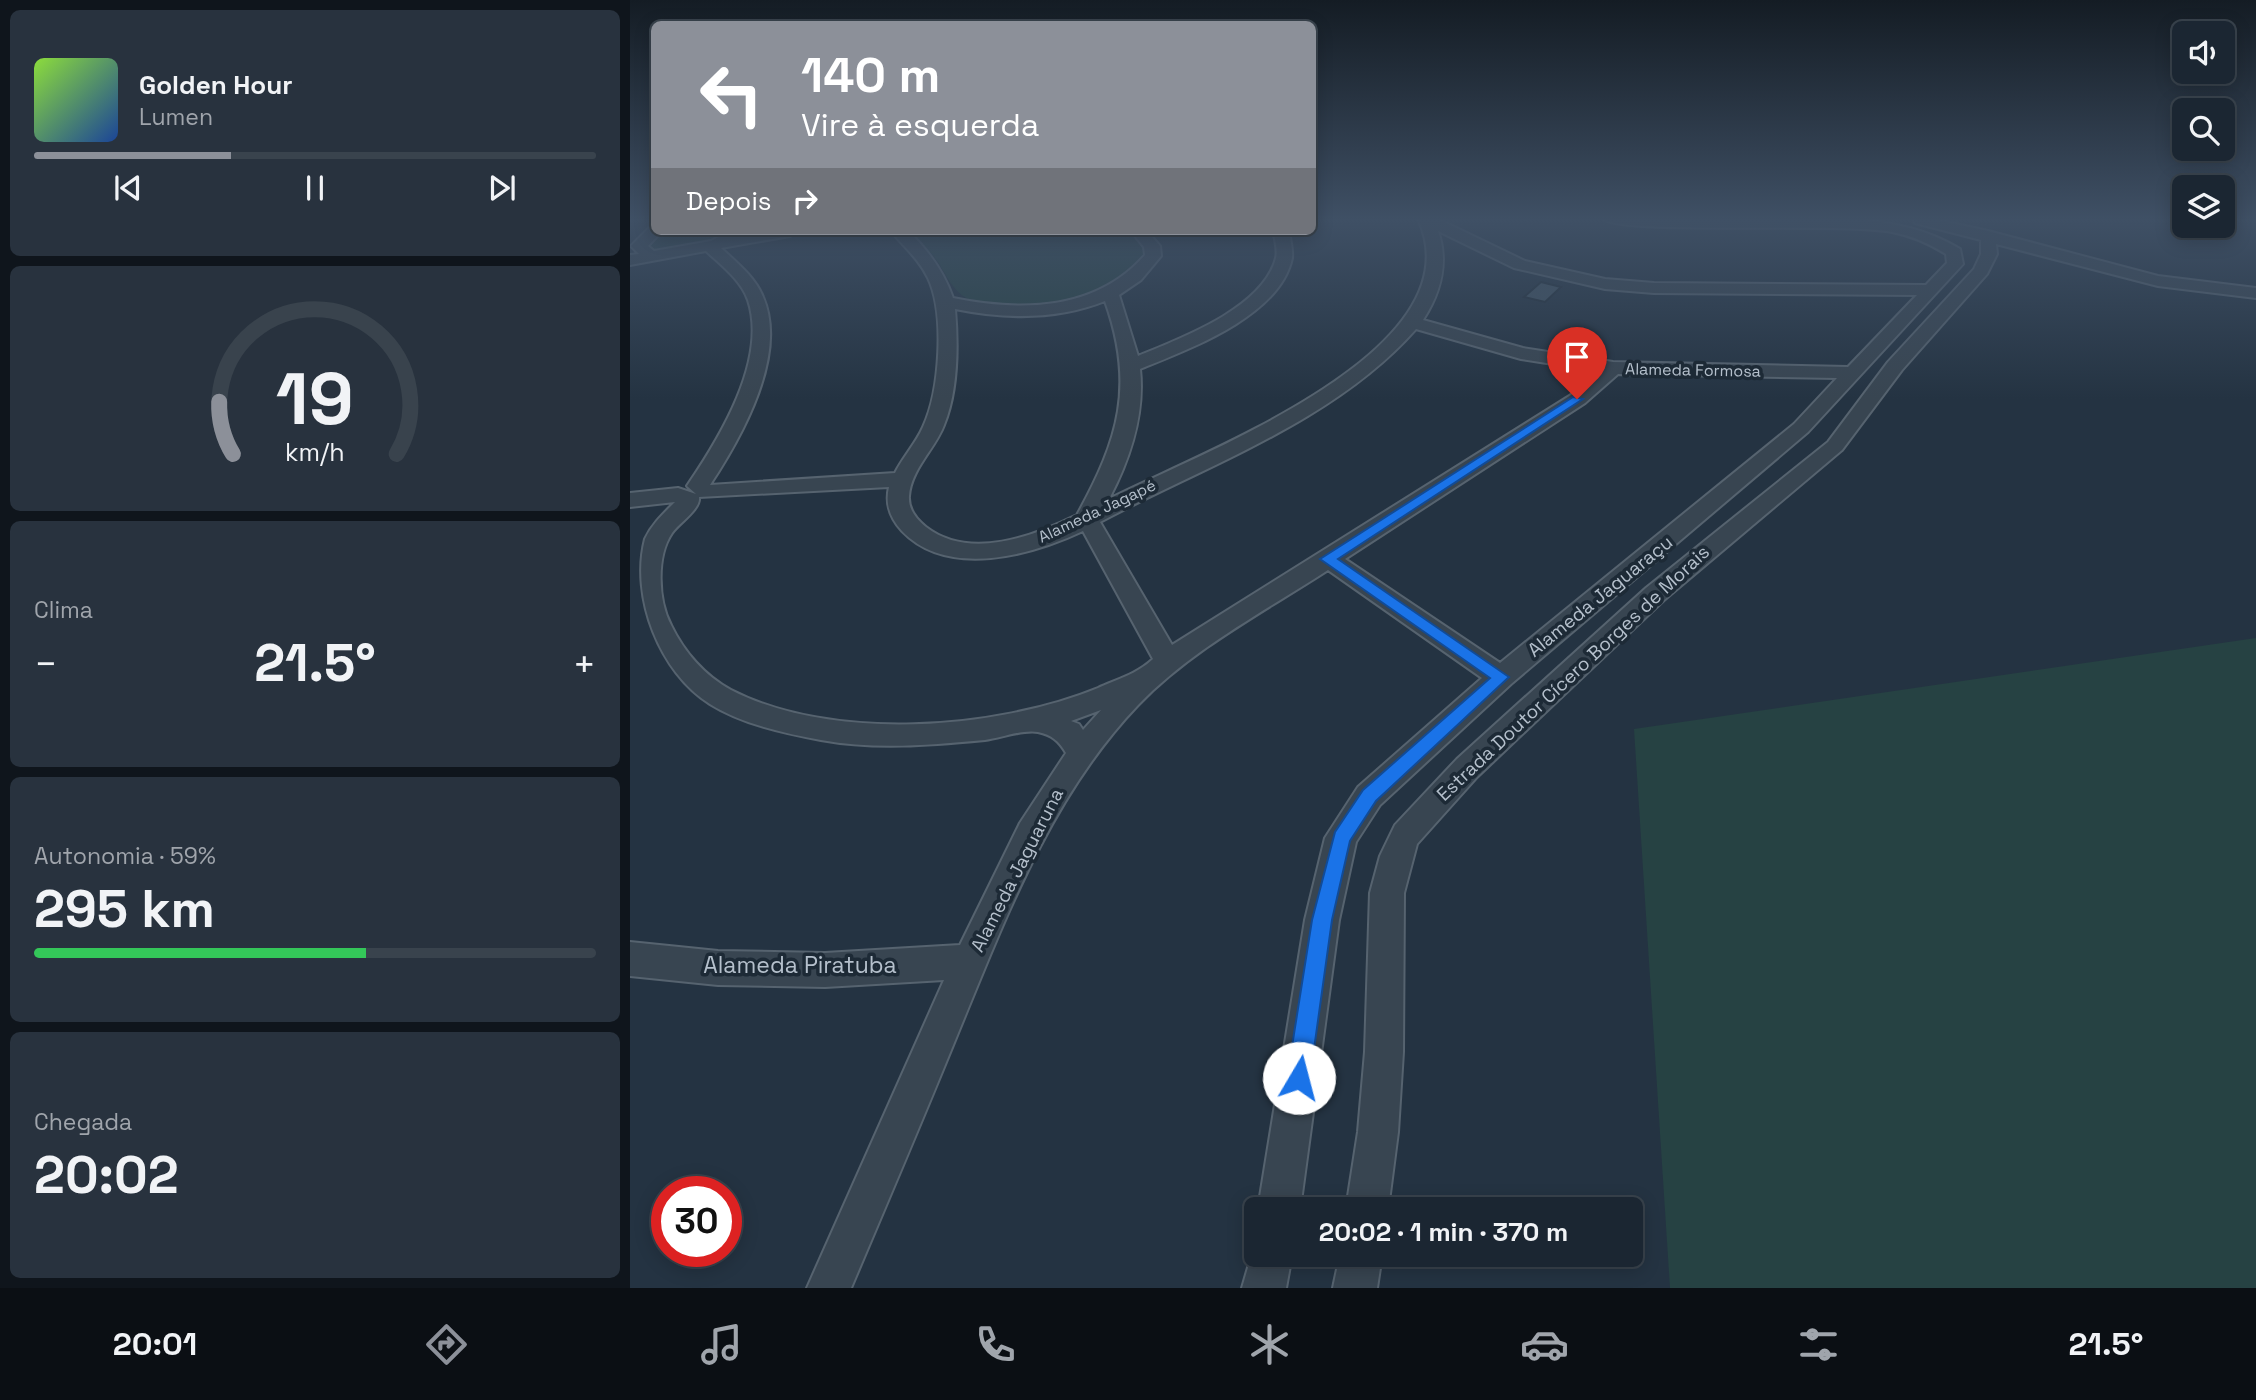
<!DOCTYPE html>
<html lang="pt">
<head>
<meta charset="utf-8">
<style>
  :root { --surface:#1b2632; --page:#28323e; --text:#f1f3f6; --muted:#a0a5ac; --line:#39434d; --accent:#8c9099 }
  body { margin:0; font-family:"Space Grotesk",sans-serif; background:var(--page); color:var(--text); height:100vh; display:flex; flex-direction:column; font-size:26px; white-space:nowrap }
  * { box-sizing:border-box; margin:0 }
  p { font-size:23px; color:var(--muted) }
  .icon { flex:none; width:38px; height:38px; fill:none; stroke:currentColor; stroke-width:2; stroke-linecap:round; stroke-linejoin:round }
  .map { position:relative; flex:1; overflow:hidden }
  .sheet { display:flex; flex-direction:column; gap:10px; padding:10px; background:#0f151c; width:630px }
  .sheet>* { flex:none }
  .hud { position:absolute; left:21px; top:21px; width:665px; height:214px; border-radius:10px; box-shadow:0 4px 18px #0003,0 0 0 2px var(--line); background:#8c9099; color:#fff; overflow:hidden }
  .tools { position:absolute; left:1542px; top:21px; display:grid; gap:14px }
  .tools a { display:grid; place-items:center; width:63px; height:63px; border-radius:10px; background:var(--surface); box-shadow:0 4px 18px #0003,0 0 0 2px var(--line); font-size:35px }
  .speed { position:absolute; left:21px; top:1176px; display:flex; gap:14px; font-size:35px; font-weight:700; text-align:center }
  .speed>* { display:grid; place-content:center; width:91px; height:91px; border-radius:50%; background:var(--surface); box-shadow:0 4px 18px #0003,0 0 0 2px var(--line); line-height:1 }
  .speed .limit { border:10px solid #d22; background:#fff; color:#111 }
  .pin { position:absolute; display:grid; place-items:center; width:60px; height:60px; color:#fff; margin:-72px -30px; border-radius:50% 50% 50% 0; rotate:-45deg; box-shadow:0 0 7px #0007 }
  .pin .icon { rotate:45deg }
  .me { position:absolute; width:77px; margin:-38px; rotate:8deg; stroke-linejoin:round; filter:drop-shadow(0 0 5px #0008) }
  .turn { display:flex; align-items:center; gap:24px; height:147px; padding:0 35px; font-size:32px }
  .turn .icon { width:91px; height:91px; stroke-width:2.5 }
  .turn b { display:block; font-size:49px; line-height:60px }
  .then { display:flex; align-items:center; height:66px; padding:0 35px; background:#0003; gap:14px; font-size:26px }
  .big { font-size:52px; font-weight:800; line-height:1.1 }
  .sheet .widget { flex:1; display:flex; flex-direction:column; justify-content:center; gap:10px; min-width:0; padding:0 24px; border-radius:10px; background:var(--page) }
  .sheet .dial { align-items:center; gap:0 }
  .dial svg { height:182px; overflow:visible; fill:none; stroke:var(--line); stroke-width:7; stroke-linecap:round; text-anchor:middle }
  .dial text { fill:var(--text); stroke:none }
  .song { display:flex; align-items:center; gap:21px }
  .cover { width:84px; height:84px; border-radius:10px; background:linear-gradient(135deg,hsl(90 70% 55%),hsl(220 70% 35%)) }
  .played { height:7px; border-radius:4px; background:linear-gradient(90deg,var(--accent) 35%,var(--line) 35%) }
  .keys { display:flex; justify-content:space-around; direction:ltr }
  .heat { display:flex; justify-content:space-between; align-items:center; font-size:38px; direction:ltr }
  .charge { height:10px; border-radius:5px; background:linear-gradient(90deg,#34c759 59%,var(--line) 0) }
  .trip { position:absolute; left:614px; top:1197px; width:399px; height:70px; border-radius:10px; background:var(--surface); box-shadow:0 4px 18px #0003,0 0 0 2px var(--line); font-weight:800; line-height:70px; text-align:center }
  .menu { display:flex; height:112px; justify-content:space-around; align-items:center; background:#0b0f14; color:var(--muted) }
  .menu .icon { width:49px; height:49px }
  .menu .on { color:var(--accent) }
  .menu b { font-size:32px; color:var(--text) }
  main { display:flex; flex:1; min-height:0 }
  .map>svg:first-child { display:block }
</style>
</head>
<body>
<main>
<section class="sheet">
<div class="widget">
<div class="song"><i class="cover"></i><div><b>Golden Hour</b><p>Lumen</p></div></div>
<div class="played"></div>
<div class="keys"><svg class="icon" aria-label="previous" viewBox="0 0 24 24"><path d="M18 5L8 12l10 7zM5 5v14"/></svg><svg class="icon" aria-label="pause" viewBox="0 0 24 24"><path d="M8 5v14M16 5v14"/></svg><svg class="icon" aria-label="next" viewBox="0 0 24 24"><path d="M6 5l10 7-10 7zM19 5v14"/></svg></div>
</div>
<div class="widget dial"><svg viewBox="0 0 100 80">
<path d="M14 69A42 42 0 1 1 86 69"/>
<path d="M14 69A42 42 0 0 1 8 46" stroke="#8c9099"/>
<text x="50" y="56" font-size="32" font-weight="700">19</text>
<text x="50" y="72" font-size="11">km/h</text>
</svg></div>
<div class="widget"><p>Clima</p>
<div class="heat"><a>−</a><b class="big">21.5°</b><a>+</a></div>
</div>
<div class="widget"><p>Autonomia · 59%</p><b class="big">295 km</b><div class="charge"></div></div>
<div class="widget"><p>Chegada</p><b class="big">20:02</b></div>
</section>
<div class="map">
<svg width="1626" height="1288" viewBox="0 0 1626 1288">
  <rect width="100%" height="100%" fill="#243342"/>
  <g fill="#264243">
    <path d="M33,231h72c-25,11 -59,24 -86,17l-4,-6z"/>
    <path d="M278,231h224l9,6 6,19c-25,43 -136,65 -179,43 -16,-9 -21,-23 -30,-37 -8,-12 -19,-22 -30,-31z"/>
    <polygon points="1626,638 1626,1288 1040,1288 1004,729"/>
  </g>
  <polygon fill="#405261" stroke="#1f2c38" stroke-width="2" points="911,282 931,287 915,302 894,297"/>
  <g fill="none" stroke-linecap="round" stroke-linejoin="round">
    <defs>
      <g id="minor">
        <path d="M788,219h20l87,42 80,18 49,4 272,2 21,-22 -1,-9c-18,-11 -33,-18 -54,-22 -46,-10 -272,3 -288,-13h252c38,4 71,10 104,30l3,15 -155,168 -297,252 -131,121 -24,37 -17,78 -39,289h-42l47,-289 20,-82 33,-51 124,-109 -154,-108c-65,42 -137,80 -190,135 -87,91 -133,214 -180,328 -35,86 -71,170 -107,255h-44l137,-308 -119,7 -107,-2 -88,-9v-34l88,9 107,2 135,-8 60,-122 46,-70c-7,-12 -14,-18 -28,-21 -15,-3 -37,6 -53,8 -54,5 -110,10 -164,0 -37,-7 -79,-16 -111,-36 -50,-31 -80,-107 -65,-165 7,-15 19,-26 30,-37l-45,5v-14l48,-5 18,6 -9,-8c32,-47 81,-126 61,-186 -7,-20 -27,-35 -42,-49l-76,14v-10l9,-1 -8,-8 18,-18 5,-2v5h8l-14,15 6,5 57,-10 19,-10h19l-3,3 52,-3 -8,5 -69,12c16,15 34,29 42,49 25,58 -22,141 -53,188l185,-12c8,-16 21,-30 28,-46 17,-36 22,-114 5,-149 -9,-19 -24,-31 -37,-47h17c20,19 36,41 45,67 68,14 143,13 192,-43l-1,-8 -13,-16h16l13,15 1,10 -20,24 -22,15 19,61c44,-18 125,-48 138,-98 2,-8 -1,-19 -3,-27h16c1,8 4,19 3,27 -12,58 -103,91 -152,111 5,46 -10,90 -31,130 87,-45 371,-148 309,-280zM808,231l76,37 91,21 49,4 263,2 -69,72 -235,-5 -90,-14 -100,-28c18,-28 26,-57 15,-89zM475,301c30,84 14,138 -28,214 -43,21 -107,46 -151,12 -10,-8 -18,-18 -17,-31 2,-27 26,-47 35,-71 14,-34 14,-81 11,-116 49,10 103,11 150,-8zM786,329l105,30 77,12 -27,24 -399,250 -72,-123c107,-57 235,-101 316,-193zM988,374l219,4 -43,46 -294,239 -155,-104 240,-156zM259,487c-4,17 1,31 13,44 46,48 130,24 181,0l70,128c-16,15 -35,20 -55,29 -103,42 -266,54 -367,2 -26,-14 -47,-38 -60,-65 -13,-24 -15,-69 1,-92 7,-10 29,-24 27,-36zM471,710l-18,20 -4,-6 -8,-3z"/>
        <polygon points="1283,219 1303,219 1358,231 1528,276 1626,288 1626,298 1528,286 1366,244 1367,254 1357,274 1272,370 1212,450 1034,600 847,777 787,844 774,893 773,1052 768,1132 758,1209 716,1209 728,1132 735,1052 740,893 750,856 765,825 827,759 1016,588 1198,442 1258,362 1344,269 1351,254 1351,240 1285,223"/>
        <polygon points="626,1240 626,1255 662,1255 656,1288 612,1288"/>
        <polygon points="710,1255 752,1255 747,1288 703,1288"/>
      </g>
    </defs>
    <use href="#minor" stroke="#56636f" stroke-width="4"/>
    <use href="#minor" fill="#384551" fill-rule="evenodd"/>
  </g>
  <linearGradient id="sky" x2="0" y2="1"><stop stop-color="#141c24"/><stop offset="0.55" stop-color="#3f5065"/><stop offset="1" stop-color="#3f5065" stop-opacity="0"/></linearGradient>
  <rect width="1626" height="399" fill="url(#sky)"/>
  <polygon fill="#1a73e8" stroke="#114b97" stroke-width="2" points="943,397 953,399 708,559 879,677 746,801 720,841 702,920 680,1078 677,1086 669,1089 661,1086 657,1078 682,920 705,832 733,790 860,678 690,559"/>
  <g text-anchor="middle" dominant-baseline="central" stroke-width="7" stroke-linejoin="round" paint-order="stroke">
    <g font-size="16" fill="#b5c0cc" stroke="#1d2a36">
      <text transform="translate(1063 370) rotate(1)">Alameda Formosa</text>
      <text transform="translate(467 511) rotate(-25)">Alameda Jagapé</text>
    </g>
    <g font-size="19" fill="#b5c0cc" stroke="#1d2a36">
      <text transform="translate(970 596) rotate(-39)">Alameda Jaguaraçu</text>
      <text transform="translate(943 673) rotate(-43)">Estrada Doutor Cícero Borges de Morais</text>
      <text transform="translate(387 870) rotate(-63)">Alameda Jaguaruna</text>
    </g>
    <g font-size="23" fill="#b5c0cc" stroke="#1d2a36">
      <text x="170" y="965">Alameda Piratuba</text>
    </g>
  </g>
</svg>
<div class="tools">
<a><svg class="icon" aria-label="sound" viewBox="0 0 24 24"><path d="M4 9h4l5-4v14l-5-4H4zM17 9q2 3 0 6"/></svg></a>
<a><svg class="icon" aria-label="search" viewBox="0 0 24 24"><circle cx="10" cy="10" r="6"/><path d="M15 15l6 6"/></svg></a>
<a><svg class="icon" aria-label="layers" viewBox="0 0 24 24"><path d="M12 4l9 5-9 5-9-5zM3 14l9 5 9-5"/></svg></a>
</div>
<div class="speed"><div class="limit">30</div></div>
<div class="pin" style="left:947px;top:399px;background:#d93025"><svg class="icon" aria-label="arrive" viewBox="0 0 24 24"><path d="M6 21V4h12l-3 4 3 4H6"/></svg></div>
<svg class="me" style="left:669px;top:1078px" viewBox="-20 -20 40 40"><circle r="19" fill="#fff"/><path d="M0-13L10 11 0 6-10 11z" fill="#1a73e8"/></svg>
<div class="trip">20:02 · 1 min · 370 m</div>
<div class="hud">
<div class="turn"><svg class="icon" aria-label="left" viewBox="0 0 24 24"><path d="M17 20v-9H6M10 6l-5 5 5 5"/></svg><div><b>140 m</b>Vire à esquerda</div></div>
<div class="then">Depois<svg class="icon" aria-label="right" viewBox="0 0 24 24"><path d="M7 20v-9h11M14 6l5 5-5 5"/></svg></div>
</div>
</div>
</main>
<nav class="menu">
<b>20:01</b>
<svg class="icon on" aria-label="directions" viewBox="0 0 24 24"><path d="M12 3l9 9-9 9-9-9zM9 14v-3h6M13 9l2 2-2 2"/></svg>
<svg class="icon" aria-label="music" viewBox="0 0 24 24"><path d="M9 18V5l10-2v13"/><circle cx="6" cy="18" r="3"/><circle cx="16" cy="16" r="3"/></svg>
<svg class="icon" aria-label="phone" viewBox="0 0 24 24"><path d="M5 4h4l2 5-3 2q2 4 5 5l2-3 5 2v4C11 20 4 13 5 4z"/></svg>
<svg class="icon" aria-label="climate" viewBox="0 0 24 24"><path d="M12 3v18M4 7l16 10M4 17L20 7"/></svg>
<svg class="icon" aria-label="car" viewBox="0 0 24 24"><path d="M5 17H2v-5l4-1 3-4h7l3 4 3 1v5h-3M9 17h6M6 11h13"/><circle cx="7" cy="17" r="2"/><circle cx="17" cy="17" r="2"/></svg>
<svg class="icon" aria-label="filters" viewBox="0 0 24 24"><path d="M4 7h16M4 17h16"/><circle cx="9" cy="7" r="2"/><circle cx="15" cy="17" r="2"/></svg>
<b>21.5°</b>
</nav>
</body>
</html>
